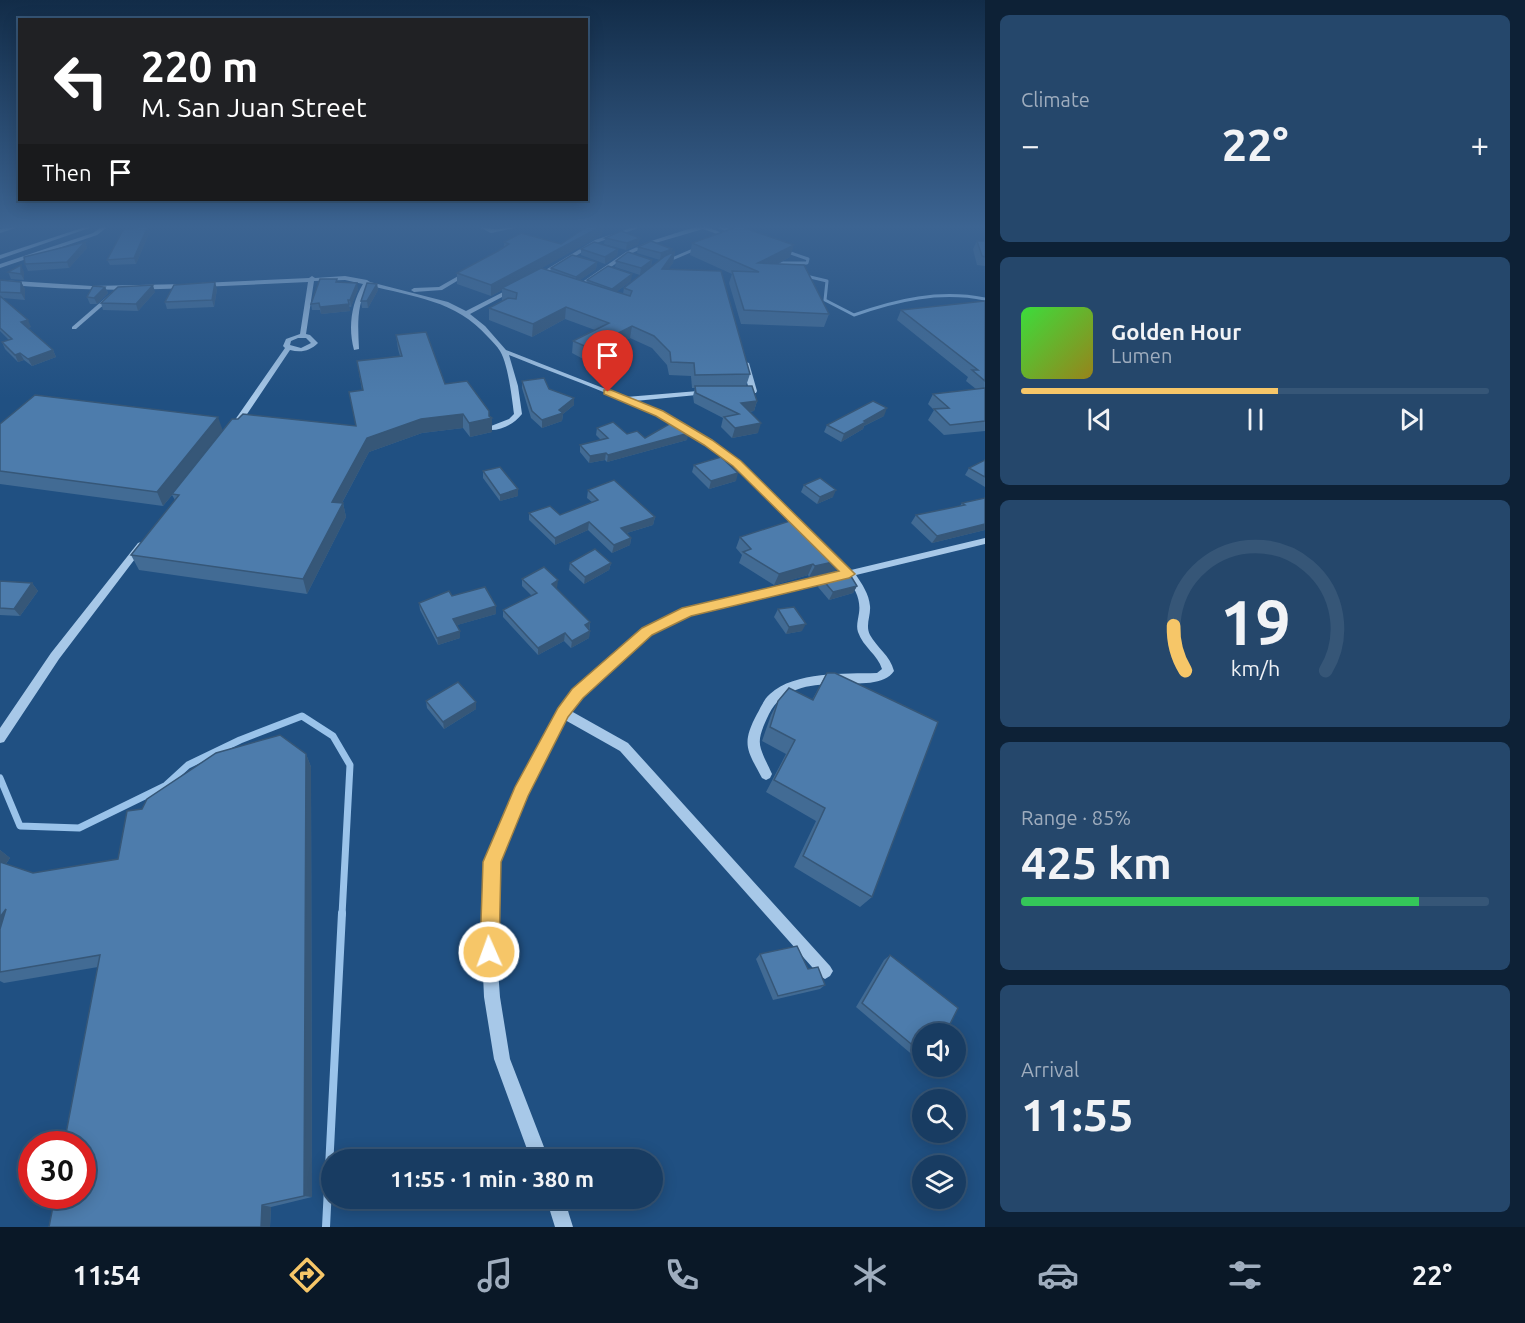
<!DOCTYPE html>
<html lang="en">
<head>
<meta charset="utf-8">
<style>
  :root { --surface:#183c62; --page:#25476b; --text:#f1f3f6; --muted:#9fadbe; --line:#365677; --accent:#f6c668 }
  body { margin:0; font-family:Ubuntu,sans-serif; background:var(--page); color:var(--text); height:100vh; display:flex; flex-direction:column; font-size:22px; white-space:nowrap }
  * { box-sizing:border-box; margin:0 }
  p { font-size:20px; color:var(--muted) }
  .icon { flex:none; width:33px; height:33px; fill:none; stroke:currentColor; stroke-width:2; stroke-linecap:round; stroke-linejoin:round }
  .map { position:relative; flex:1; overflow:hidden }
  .drawer { display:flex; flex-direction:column; gap:15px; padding:15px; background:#0d2136; width:540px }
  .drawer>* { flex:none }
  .top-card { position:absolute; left:18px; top:18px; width:570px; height:183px; border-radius:0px; box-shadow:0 3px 15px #0003,0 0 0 2px var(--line); background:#202124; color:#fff; overflow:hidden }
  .fabs { position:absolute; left:912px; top:1023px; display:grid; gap:12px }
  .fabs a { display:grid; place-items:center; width:54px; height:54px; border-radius:50%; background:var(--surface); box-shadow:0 3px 15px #0003,0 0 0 2px var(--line); font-size:30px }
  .speed { position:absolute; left:18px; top:1131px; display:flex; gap:12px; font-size:30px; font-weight:700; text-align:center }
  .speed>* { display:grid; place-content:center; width:78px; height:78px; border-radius:50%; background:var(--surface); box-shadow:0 3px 15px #0003,0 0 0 2px var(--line); line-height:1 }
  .speed .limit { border:9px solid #d22; background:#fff; color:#111 }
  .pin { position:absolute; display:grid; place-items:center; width:51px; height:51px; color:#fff; margin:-62px -26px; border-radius:50% 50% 50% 0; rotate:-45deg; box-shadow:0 0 6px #0007 }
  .pin .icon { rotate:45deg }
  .me { position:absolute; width:66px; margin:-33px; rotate:358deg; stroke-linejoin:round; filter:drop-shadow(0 0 4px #0008) }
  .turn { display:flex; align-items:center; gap:21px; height:126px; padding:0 24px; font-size:27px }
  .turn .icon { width:78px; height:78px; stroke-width:2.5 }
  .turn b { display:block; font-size:42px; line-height:51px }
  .then { display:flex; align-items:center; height:57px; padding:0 24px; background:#0003; gap:12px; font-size:22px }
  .big { font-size:45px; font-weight:700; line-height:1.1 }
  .drawer .tile { flex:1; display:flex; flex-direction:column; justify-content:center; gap:9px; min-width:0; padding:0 21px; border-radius:9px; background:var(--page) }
  .drawer .dial { align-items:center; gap:0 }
  .dial svg { height:156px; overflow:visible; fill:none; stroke:var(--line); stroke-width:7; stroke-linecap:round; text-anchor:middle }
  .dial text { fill:var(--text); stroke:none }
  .song { display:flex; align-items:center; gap:18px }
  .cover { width:72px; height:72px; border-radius:9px; background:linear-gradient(135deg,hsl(120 70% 55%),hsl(50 70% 35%)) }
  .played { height:6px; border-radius:3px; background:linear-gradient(90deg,var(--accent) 55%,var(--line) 55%) }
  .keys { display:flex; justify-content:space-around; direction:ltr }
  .heat { display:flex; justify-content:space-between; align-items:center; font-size:33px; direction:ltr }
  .charge { height:9px; border-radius:4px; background:linear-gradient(90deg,#34c759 85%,var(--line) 0) }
  .trip { position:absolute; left:321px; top:1149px; width:342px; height:60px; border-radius:30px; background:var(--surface); box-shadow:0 3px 15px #0003,0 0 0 2px var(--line); font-weight:700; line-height:60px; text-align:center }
  .menu { display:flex; height:96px; justify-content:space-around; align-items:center; background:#0a1827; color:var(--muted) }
  .menu .icon { width:42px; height:42px }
  .menu .current { color:var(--accent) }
  .menu b { font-size:27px; color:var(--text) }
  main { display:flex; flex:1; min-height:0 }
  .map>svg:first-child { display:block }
</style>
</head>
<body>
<main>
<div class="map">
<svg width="985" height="1227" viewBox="0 0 985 1227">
  <rect width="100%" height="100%" fill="#205082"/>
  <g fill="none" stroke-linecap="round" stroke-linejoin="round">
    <g stroke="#9ac3ea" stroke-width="3">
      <polyline points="717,226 734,232"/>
      <polyline points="777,266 783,263 807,263 808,259 785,251"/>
      <path d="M806,276l21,5 -2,19 29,15c43,-15 85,-25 131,-16"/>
    </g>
    <polyline stroke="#9ac3ea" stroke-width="7" points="0,778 20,826 79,828 165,786 188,765 240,740 302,716 333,736 350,765 342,915"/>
    <polyline stroke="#9ac3ea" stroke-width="8" points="326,1227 342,913"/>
    <g fill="#a7c8e8" fill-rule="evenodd">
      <polygon points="14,226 22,226 0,233 0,229"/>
      <polygon points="88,226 95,226 0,259 0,255"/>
      <polygon points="103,226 109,226 97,235 0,268 0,264 93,233"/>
      <path d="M477,226c6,0 10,3 15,3 10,1 21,-3 32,-3l-33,7z"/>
      <polygon points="637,226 644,226 599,242 539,278 534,277 595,240"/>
      <polygon points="698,226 705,226 727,235 722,239 718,239 720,235 703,229 652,244 630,254 580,288 575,287 626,252 648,242"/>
      <polygon points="701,245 706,246 664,264 659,263"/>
      <polygon points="467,271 472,272 442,290 414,292 411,290 414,288 439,287"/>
      <path d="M312,276l3,2 30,-2 22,4 3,2 78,20 18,9 47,-24h4v2l-47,25 15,12 21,24 120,47 84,-7v4h-3l-72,7 27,10 49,29 29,21 68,67 -2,2h-6c-22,-21 -43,-45 -65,-65 -60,-52 -153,-80 -226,-110l9,31 4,28c-7,9 -19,16 -31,16v-4l18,-7 5,-5c-2,-16 -6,-50 -14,-63 -3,-5 -8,-10 -12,-14 -32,-37 -75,-40 -120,-52 -12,21 -10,41 -9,64l-5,1c-6,-22 -3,-46 9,-66l-18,-4 -31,1 -8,53 4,1 8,8c-8,8 -17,10 -28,7l-53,79h-6l-1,-2 55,-79 -2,-2 3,-7 14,-5 8,-52 -107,5 -3,-2 3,-2 108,-5zM298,338h8l5,5 -10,5 -11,-3 1,-4z"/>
      <path d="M0,280l92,6 93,-2 3,2 -3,2c-62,3 -123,2 -185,-4z"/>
      <polygon points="110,294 115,295 76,329 72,329 72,327"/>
      <polygon points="742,361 749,363 757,391 756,393 746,393 742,391 749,389 741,363"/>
      <path d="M985,538v6l-129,31c6,9 13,19 14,31 1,10 -5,19 0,29 7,13 20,20 24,36 -19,29 -98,-9 -125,43 -15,31 -10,31 3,60l-2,4 -4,2 -4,-2c-15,-28 -21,-34 -5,-64 4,-7 7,-15 13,-20 25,-23 75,-20 107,-21l5,-4c-4,-14 -19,-22 -24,-37 -2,-6 0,-12 1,-19 2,-14 -4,-25 -13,-35l-156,37 -39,20 -70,62 -10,14 57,32 202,223 3,5 -3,5 -5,3 -5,-3 -200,-225 -55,-31 -40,75 -26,67 -4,67 5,68 10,62 39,101h-18l-37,-101 -10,-62 -3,-68 4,-67 30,-73 44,-80 14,-18 70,-62 44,-21 154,-36 -15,-16 5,-3 3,1 17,16z"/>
      <polygon points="141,542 146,545 144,547 59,659 4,742 0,743 0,728 51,653 138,543"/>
      <polygon points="546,1198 564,1198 573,1227 555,1227"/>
    </g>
  </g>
  <g fill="#426b94">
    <polygon points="150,231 136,264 110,265 107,260"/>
    <polygon points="602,235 541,268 550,271 551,268 597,262 596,269 580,280 586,283 587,280 631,281 616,292 623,294 624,288 660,260 637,253 638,247 672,249 671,253 675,251 673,263 668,269 750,374 746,386 757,401 754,411 749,412 758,433 732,438 721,427 723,418 694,403 693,396 695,388 692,388 691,376 669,375 667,365 652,348 630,338 587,361 572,353 573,341 595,330 565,319 532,337 489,320 489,308 503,300 502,300 502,290 491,296 457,284 457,273 498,251 504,247 504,242 561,244"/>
    <polygon points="605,238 639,244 626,250 604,244"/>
    <polygon points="977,241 985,241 985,266 977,265 973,249"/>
    <polygon points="85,242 87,248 69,268 28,271 25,264"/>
    <polygon points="692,243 790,257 777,264 829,314 824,327 741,324 729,283 732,274 690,255"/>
    <polygon points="581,249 618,249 617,256 605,264 581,255"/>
    <polygon points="652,260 651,266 640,275 615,267 616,261"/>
    <polygon points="8,272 24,272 24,280 11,279"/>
    <polygon points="0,280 21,282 25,289 25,300 3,298 31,327 27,328 53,350 56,357 32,366 24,360 18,362 5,349 2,342 9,340 0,331"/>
    <polygon points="338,282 358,289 351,307 349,307 350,311 321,314 320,310 312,310 311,304"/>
    <polygon points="377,284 378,290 368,308 362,308 361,301"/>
    <polygon points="105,287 108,293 97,304 90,304 87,297"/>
    <polygon points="217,289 214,307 167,309 165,302"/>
    <polygon points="155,292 138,311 103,310 101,303"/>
    <polygon points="985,301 985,431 944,435 928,420 934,410 928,404 933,394 976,389 966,381 968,377 897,320 901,310"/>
    <polygon points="396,335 445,384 492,418 492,432 470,437 463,428 422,433 369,452 342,503 343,503 346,517 307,594 139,570 131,555 175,500 172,495 163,506 0,484 0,424 222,430 355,426 362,390 357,361 400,356 398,349"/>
    <polygon points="522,381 549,389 574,405 563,414 562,421 542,428 531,418 522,388"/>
    <polygon points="884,416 864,426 863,429 841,442 824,432 827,425"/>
    <polygon points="597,428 645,438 687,440 607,462 605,460 589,463 580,452 580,445 601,440 596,435"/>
    <polygon points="985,460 985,487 965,475 969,468"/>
    <polygon points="694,465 736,481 709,489 692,472"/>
    <polygon points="483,471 518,489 518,496 500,501 483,478"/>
    <polygon points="804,485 833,497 817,504 801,492"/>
    <polygon points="588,490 655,517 653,525 627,533 631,538 630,545 612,553 588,530 555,545 529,520 529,513 560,515 592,502 587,498"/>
    <polygon points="985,498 985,530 932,543 911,523 916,515 960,506 962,503"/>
    <polygon points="740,537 836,571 809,577 808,575 774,585 739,563 742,555 736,548"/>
    <polygon points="570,563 611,563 609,570 584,584 569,570"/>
    <polygon points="522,579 557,588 556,588 590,622 589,638 571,648 564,641 538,655 503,617 503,610 532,596 522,586"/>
    <polygon points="822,579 857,586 853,593 829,600 818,587"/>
    <polygon points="0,581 32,583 38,591 20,616 0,615"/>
    <polygon points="452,596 496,614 457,625 460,631 460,638 438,645 420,610 419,603"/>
    <polygon points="778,609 802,631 786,634 774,617"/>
    <polygon points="827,673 872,897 860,907 794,867 816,821 766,792 786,754 762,741 771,715 778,701 812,700"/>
    <polygon points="426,701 476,702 476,709 444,729 427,708"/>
    <polygon points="306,754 311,767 312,1197 271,1207 270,1227 49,1227 98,967 4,983 0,981 0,850 10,858 6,864 33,873 118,859 142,809"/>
    <polygon points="760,954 808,969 825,985 820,989 773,1000 756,959"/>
    <polygon points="890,955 922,1034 922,1063 856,1007 884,960"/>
  </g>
  <g fill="#365778">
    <polygon points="148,226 150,231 136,264 134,258"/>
    <polygon points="603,226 602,235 504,289 502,288 502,290 491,296 491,285"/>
    <polygon points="640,238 639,244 626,250 627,243"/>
    <polygon points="85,242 87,248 69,268 67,262"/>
    <polygon points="794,245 790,257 759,273 758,263"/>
    <polygon points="618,249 617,256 605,264 605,257"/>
    <polygon points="672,249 671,255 660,260 661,253"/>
    <polygon points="675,251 673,263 660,280 662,269"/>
    <polygon points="652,260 651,266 640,275 641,268"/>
    <polygon points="597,262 596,269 576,283 576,277"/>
    <polygon points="21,265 24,272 24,280 21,274"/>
    <polygon points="632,274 631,281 612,295 612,289"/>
    <polygon points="21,282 25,289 25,300 21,293"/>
    <polygon points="215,282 217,289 214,307 212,300"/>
    <polygon points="357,283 358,289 351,307 350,300"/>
    <polygon points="377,284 378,290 368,308 367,301"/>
    <polygon points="153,285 155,292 138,311 136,304"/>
    <polygon points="105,287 108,293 97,304 94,298"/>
    <polygon points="349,304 350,311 321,314 320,307"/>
    <polygon points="566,307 565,319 532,337 533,324"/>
    <polygon points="28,320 31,327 24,329 21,322"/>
    <polygon points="632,326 630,338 587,361 589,348"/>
    <polygon points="53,350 56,357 32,366 28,359"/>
    <polygon points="20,353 24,360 18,362 15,355"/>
    <polygon points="574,398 574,405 563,414 562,421 542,428 542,420 559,410"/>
    <polygon points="757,401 754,411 738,413 741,403"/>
    <polygon points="887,408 884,416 864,426 863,429 841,442 844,434 864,421"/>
    <polygon points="463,414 463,428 422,433 369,452 335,516 332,502 367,438 421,419"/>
    <polygon points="218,417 223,431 172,494 172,495 163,506 157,492"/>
    <polygon points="492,418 492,432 470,437 469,423"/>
    <polygon points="761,423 758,433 732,438 735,428"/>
    <polygon points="689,433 687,440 607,462 608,455"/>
    <polygon points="606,453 605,460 589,463 590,456"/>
    <polygon points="738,473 736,481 709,489 711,481"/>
    <polygon points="518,489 518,496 500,501 500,495"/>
    <polygon points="836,490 833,497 817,504 820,497"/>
    <polygon points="343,503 346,517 307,594 303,579"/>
    <polygon points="655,517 653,525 620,535 621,528"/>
    <polygon points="589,522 588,530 555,545 555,538"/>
    <polygon points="985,524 985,530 932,543 937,536"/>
    <polygon points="631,538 630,545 612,553 614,545"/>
    <polygon points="842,560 836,571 809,577 815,566"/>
    <polygon points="611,563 609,570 584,584 585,577"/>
    <polygon points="813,564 808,575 774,585 779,574"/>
    <polygon points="558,580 557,588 551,591 552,584"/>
    <polygon points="32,583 38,591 20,616 14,609"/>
    <polygon points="857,586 853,593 829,600 833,592"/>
    <polygon points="496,606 496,614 454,626 453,619"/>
    <polygon points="590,622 589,630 585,625"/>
    <polygon points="806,624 802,631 786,634 789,627"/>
    <polygon points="460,631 460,638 438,645 437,638"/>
    <polygon points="590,631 589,638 571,648 572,641"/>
    <polygon points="565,633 564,641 538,655 538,648"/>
    <polygon points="476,702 476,709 444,729 443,722"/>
    <polygon points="306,754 311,767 312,1197 304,1196"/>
    <polygon points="0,850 10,858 2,869 0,867"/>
    <polygon points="6,909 0,949 0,917"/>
    <polygon points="262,1205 271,1207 270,1227 261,1227"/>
  </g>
  <g fill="#4d7cac" stroke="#365778" stroke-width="1.5">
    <polygon points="148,226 134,258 107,260 123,230"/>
    <polygon points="588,226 602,226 491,285 457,273 498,251 509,244 504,242 521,233 561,244"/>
    <polygon points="739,226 794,245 758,263 804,265 829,314 744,310 732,271 759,272 692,243"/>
    <polygon points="621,231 640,238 627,243 605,238"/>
    <polygon points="651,241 672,249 661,253 638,247"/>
    <polygon points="977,241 985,241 985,257 982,256"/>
    <polygon points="85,242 67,262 25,264 24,257"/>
    <polygon points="594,242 618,249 605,257 581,249"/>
    <polygon points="675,251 662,269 721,271 750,374 695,375 694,363 671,362 670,352 654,336 632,326 589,348 573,341 609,323 566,307 533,324 489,308 508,298 516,299 517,293 502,288 541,268 630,296 632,291 624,288 665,256"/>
    <polygon points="628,252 652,260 641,268 616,261"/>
    <polygon points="572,255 597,262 576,277 551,268"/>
    <polygon points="21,265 21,274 8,272"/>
    <polygon points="608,266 632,274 612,289 587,280"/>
    <polygon points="320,279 337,279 336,282 357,283 350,300 348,300 349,304 320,307 319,303 311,304"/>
    <polygon points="0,280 21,282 21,293 0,292"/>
    <polygon points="215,282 212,300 165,302 174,285"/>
    <polygon points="367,283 377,284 367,301 361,301"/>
    <polygon points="153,285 136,304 101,303 118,287"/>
    <polygon points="93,286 105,287 94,298 87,297"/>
    <polygon points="0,296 28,320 21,322 53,350 28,359 20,353 15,355 2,342 12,339 0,328"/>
    <polygon points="985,301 985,381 972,370 978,370 901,310"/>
    <polygon points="426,332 445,384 467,381 489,411 489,416 492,418 469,423 463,414 421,419 367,438 332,502 343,503 303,579 131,555 179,495 172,494 232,419 238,419 243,414 356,426 349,392 363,390 357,361 402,356 396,335"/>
    <polygon points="544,378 549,389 574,398 559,410 563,413 542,420 532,411 522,381"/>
    <polygon points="695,386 752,386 757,401 741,403 761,423 735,428 724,417 739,414 696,393"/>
    <polygon points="985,388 985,421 950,425 934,409 949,408 933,394"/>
    <polygon points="35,395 218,417 157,492 0,471 0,424"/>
    <polygon points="873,401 887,408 864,421 866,422 844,434 827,425"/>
    <polygon points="613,422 627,434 637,431 645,438 671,423 689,433 608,455 606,453 590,456 580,445 608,438 597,428"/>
    <polygon points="721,457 738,473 711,481 694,465"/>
    <polygon points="985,460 985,477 969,468"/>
    <polygon points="500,467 518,489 500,495 483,471"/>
    <polygon points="820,478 836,490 820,497 804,485"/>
    <polygon points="614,480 655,517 621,528 631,538 614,545 589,522 555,538 529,513 550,506 560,515 598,500 588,490"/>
    <polygon points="985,498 985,524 937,536 916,515 965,505 962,503"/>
    <polygon points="799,518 842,560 815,566 813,564 779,574 743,552 751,549 740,537"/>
    <polygon points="595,549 611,563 585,577 570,563"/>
    <polygon points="544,567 558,580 552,584 590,622 585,625 590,631 572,641 565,633 538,648 503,610 537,593 522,579"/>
    <polygon points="849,573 857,586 833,592 822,579"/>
    <polygon points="0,581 32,583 14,609 0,608"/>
    <polygon points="485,587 496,606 453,619 460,631 437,638 419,603 449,591 452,596"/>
    <polygon points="794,607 806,624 789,627 778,609"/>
    <polygon points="827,673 835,673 938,722 872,897 803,856 825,808 774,780 795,740 770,727 778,701 789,688 813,700"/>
    <polygon points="458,682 476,702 443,722 426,701"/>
    <polygon points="280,735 306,754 304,1196 262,1205 261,1227 49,1227 55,1196 82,1196 82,1144 64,1144 100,955 0,972 0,929 6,909 0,917 0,862 33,873 118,859 127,811 142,809 147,799 216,753"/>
    <polygon points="797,946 808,969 818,967 825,985 778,996 760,954"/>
    <polygon points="890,955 958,1008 945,1034 922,1034 922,1053 862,1003"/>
  </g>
  <linearGradient id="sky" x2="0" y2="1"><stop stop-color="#122c48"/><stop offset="0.57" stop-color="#3c6492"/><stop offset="1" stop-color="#3c6492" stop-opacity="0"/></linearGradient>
  <rect width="985" height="398" fill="url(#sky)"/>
  <polygon fill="#f6c668" stroke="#a08144" stroke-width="1.5" points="604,390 611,390 663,411 712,440 741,461 855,574 849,578 691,616 652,635 583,698 568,717 528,796 501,862 499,952 496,959 489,961 483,959 480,952 483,862 515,787 558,708 572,689 642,628 682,608 839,571 733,466 704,445 656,416 604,394"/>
</svg>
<div class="fabs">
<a><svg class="icon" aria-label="sound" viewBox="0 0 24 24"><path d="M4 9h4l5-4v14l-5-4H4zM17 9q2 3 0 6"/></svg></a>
<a><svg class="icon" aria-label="search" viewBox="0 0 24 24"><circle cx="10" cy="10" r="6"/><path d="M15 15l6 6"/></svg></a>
<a><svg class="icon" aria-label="layers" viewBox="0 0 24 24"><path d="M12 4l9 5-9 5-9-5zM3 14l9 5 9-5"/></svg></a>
</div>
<div class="speed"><div class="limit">30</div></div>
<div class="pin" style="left:608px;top:392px;background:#d93025"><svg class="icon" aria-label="arrive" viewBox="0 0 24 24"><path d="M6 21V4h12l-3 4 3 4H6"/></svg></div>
<svg class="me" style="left:489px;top:952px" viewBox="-20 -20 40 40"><circle r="17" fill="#f6c668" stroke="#fff" stroke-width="3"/><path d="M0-11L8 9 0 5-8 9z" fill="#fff"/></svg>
<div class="trip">11:55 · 1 min · 380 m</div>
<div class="top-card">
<div class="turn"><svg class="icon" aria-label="left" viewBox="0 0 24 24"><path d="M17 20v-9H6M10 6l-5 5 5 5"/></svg><div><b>220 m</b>M. San Juan Street</div></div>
<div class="then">Then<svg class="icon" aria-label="arrive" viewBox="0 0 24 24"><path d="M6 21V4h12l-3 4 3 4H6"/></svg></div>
</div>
</div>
<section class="drawer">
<div class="tile"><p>Climate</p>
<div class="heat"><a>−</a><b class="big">22°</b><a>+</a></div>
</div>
<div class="tile">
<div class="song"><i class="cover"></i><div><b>Golden Hour</b><p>Lumen</p></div></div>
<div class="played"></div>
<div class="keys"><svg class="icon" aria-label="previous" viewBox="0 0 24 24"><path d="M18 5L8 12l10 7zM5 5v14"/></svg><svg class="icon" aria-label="pause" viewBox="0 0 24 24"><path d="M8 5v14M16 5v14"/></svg><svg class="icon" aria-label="next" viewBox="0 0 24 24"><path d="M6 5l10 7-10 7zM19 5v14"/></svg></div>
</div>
<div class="tile dial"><svg viewBox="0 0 100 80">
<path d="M14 69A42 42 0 1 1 86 69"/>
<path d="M14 69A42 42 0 0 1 8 46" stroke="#f6c668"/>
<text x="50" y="56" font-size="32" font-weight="700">19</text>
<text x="50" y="72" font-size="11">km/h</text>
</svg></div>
<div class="tile"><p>Range · 85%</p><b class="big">425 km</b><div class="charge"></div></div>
<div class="tile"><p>Arrival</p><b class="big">11:55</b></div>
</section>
</main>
<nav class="menu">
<b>11:54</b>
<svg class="icon current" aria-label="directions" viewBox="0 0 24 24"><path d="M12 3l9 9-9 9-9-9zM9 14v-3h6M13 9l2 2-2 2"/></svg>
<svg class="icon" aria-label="music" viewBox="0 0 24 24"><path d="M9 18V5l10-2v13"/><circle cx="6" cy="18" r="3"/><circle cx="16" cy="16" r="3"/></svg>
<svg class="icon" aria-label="phone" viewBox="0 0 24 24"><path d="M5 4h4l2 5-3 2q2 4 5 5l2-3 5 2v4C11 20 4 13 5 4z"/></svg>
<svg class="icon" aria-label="climate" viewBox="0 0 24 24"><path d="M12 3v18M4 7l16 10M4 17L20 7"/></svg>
<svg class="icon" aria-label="car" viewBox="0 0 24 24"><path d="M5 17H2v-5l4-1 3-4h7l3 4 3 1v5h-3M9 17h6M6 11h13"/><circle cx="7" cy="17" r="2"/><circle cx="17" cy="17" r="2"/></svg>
<svg class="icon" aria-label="filters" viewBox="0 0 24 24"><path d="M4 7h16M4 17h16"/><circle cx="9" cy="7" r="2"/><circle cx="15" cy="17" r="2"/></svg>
<b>22°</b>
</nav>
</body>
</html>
